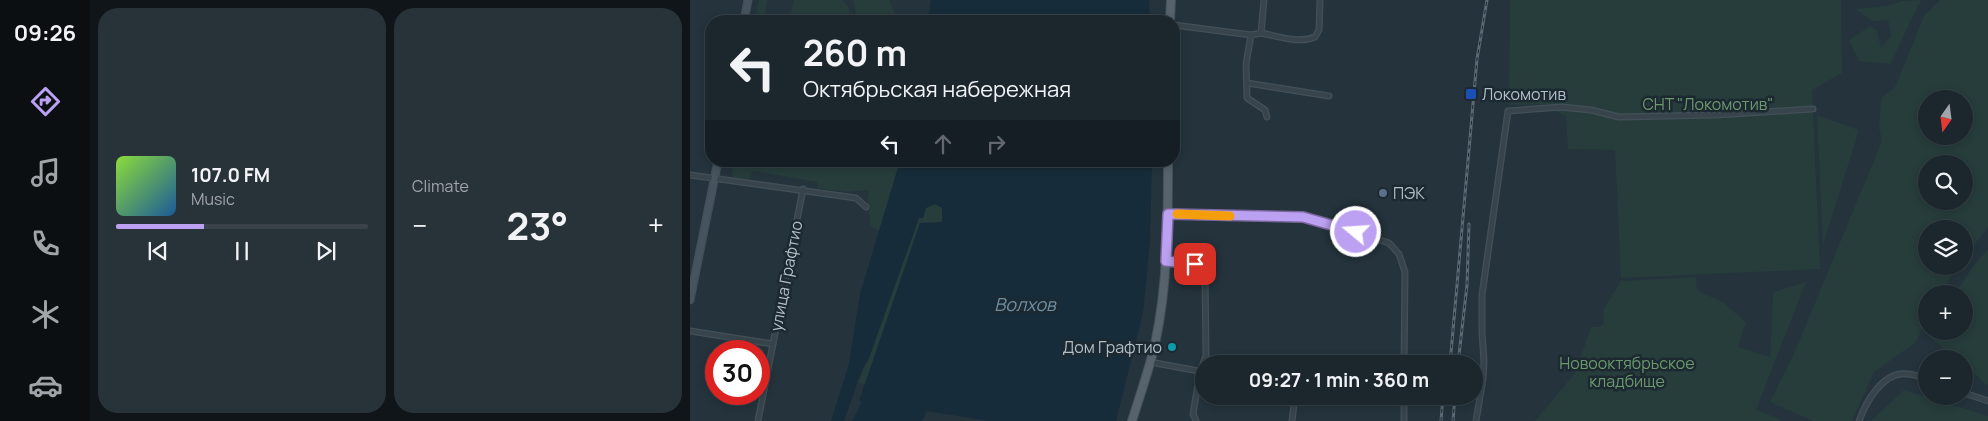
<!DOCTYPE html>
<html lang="en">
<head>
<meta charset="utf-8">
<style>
  :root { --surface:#1b262d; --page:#283239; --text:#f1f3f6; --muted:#a0a5aa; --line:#394349; --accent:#bca0f2 }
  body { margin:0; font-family:Manrope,sans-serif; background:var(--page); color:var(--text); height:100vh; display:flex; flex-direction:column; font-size:19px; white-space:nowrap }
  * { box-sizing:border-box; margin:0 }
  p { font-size:16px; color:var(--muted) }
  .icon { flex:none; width:28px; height:28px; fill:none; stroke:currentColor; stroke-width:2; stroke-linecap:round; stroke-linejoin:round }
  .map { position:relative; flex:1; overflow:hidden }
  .details { display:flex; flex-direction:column; gap:8px; padding:8px; background:#0f1519; width:600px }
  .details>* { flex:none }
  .banner { position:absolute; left:15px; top:15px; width:475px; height:152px; border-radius:20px; box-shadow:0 2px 8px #0003,0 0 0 1px var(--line); background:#1b262d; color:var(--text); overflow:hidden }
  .needle { width:32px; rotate:194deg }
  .tools { position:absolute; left:1228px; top:90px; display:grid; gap:10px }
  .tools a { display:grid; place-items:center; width:55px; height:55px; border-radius:50%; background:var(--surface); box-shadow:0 2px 8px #0003,0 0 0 1px var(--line); font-size:25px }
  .speed { position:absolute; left:15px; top:340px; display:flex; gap:10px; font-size:25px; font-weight:700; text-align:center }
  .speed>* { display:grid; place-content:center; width:65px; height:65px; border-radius:50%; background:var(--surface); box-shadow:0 2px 8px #0003,0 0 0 1px var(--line); line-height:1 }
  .speed .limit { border:8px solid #d22; background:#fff; color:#111 }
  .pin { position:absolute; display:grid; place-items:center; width:42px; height:42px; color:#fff; margin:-21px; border-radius:10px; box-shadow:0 2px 8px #0006 }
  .me { position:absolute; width:55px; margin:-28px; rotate:288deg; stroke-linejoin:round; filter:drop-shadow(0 0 4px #0008) }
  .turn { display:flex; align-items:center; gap:18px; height:105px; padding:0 15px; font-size:22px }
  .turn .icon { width:65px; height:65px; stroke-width:2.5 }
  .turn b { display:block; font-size:35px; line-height:42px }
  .lanes { display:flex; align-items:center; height:48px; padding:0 15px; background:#0003; justify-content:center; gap:25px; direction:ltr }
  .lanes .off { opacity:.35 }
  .big { font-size:38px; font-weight:700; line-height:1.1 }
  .details .tile { flex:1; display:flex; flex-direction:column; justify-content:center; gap:8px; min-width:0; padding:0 18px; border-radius:20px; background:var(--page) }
  .song { display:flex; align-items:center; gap:15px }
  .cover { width:60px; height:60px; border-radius:8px; background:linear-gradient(135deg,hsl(90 70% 55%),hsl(210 70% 35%)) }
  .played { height:5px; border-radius:2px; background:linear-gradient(90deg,var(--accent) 35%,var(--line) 35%) }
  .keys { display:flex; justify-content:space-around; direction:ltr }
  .heat { display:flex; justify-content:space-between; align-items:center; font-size:28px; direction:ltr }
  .details .tiles { flex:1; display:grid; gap:8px; grid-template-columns:repeat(2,1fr) }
  .trip { position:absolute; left:505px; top:355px; width:288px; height:50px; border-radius:25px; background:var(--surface); box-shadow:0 2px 8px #0003,0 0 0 1px var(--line); font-weight:700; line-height:50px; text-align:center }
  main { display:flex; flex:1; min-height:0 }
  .menu { display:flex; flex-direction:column; width:90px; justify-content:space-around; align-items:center; background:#0b0f12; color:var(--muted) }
  .menu .icon { width:35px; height:35px }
  .menu .current { color:var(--accent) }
  .menu b { font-size:22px; color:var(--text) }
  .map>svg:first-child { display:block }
</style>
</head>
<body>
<main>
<nav class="menu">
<b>09:26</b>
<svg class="icon current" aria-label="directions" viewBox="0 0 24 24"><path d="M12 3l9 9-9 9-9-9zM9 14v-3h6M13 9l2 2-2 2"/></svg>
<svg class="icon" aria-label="music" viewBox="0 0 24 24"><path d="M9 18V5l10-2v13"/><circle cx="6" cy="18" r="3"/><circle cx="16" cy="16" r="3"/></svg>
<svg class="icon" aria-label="phone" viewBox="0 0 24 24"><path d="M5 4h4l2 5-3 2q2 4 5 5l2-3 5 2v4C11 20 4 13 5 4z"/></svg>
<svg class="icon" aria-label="climate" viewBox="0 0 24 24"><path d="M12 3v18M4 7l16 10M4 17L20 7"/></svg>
<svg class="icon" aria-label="car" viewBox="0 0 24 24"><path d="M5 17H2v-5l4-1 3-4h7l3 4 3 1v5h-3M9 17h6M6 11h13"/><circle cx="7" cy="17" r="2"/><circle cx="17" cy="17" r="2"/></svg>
</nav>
<section class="details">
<div class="tiles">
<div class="tile">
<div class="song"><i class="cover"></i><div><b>107.0 FM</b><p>Music</p></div></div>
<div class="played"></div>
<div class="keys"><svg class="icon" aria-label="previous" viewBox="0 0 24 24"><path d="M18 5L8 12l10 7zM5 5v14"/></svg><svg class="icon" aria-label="pause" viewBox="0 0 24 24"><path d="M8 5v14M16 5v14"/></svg><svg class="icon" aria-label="next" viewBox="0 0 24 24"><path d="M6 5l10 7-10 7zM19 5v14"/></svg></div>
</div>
<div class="tile"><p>Climate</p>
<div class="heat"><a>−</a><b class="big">23°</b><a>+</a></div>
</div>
</div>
</section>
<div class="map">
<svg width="1298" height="421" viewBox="0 0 1298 421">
  <rect width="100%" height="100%" fill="#24333c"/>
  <g fill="#263d3c" fill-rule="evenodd">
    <polygon points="69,0 77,0 74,21 65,21"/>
    <path d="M104,0h48c8,7 8,11 7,21h-60z"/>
    <polygon points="163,0 199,0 208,21 164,21 166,13"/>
    <polygon points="820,0 1151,0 1152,73 1122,90 1130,269 931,278 925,150 878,149 876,116 865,111 864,104 819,105"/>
    <polygon points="1231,0 1200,64 1169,61 1159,40 1180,26 1187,31 1191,48 1201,36 1198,20 1183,21 1165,9 1197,6 1212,1"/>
    <path d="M1250,0h48v227l-24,31v-29h-38v37h32l-17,28h-15v27l-11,22 -41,29 -22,49h-39l-43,-19 25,-51 87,-210 -3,-13 2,-30 14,-11 29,-71zM1236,99h38v37h-38zM1236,164h38v37h-38z"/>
    <polygon points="1127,115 1169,130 1133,245"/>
    <path d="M43,161h167l-21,70 -9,-5c0,-14 -4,-18 -1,-34l-3,-2 -19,2 -30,-4v-6l-64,-11 -5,9 -16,-2z"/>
    <polygon points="245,204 252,208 252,222 230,223 175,385 168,382 179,358 229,217 233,218 236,208"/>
    <polygon points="1298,249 1298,386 1274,365 1274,359 1266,359 1240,337 1243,331 1274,331 1274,294 1265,294 1282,268"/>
    <polygon points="1006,277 1007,290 1034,303 1056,322 1048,347 1080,357 1083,292 1116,282 1066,410 1090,419 1089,421 845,421 885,373 901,327 910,327 914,323 913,310 931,281"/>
    <polygon points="1214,390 1298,416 1298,421 1181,421"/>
  </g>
  <g fill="#172c3a">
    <polygon points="241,0 459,0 460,21 240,21 239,15"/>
    <polygon points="210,161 462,161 460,242 453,313 426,421 299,421 237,411 232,421 162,421 172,402 169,401 230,223 252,222 252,208 245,204 236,208 233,218 229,218 228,221 179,358 172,370 154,421 141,421 159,364 170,294"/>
  </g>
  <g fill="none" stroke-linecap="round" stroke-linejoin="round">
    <polyline stroke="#172c3a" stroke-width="1" points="1274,396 1298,404"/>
    <defs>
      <g id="street">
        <polyline points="574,0 571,33 561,35 556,64 557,98 575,110 577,117"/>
        <polyline points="484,25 561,35"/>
        <path d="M571,33c16,3 38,11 54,4l4,-7 1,-30"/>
        <polyline points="557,83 639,96"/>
        <polyline points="0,175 166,198 176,207"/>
        <polyline points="478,214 613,217 636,222 699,243 709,254 715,272 714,364"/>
        <polyline points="476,261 511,266 515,275 516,356 510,372 503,414 506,421"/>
        <polyline points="0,331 83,344"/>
        <polyline points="460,362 514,372"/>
        <polyline points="1274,393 1298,401"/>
        <polyline points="68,421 113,189"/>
        <polyline points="602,421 605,396"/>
        <polyline points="714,421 714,396"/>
        <polyline points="786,421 793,379 794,362 792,332 792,295 818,111 871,107 901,110 929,117 1026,115 1123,109"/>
        <path d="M1169,421c7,-19 24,-50 48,-47 7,0 13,3 19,5"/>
      </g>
      <g id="secondary">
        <polyline points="54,21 58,0"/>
        <polyline points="0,300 28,161"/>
      </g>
      <g id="primary">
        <polyline points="480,21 481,0"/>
        <path d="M442,421c8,-26 17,-51 23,-77 13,-60 13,-122 13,-183"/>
      </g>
    </defs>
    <use href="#street" stroke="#445058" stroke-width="7"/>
    <use href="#secondary" stroke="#445058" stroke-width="9"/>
    <use href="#primary" stroke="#445058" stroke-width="10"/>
    <use href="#street" stroke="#38444c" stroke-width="4.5"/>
    <use href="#secondary" stroke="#46545f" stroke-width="6"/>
    <use href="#primary" stroke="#56636c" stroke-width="8"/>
    <defs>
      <g id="rail">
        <polyline points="760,364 787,59 797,0"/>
        <polyline points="768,364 777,285 779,224"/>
        <polyline points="751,421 753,396"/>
        <polyline points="763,421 765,396"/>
      </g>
    </defs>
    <use href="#rail" stroke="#5a6973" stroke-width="3"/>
    <use href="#rail" stroke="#1d2931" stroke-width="1" stroke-dasharray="4" stroke-linecap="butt"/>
  </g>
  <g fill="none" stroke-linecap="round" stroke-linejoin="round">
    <defs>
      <polyline id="route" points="505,264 476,261 478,214 613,217 666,232"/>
    </defs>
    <use href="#route" stroke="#7a689d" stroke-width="12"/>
    <use href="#route" stroke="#bca0f2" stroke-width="9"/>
    <polyline stroke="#f59e0b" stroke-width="9" points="487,214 540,216"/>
  </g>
  <rect fill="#1a4fb4" stroke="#1d2931" stroke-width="2" x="775" y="88" width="12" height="12" rx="2.5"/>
  <circle fill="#5c6f8a" stroke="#1d2931" stroke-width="2" cx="693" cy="193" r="5"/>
  <circle fill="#0f9aa8" stroke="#1d2931" stroke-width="2" cx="482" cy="347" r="5"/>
  <g text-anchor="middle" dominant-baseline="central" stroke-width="5" stroke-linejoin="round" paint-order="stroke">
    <g font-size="16" fill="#b3bfc8" stroke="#1d2931" text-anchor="start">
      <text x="792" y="94">Локомотив</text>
      <text x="703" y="193">ПЭК</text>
      <text x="472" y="347" text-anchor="end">Дом Графтио</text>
    </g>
    <g font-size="16" fill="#6b986d" stroke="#1d2931">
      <text x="1018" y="104">СНТ "Локомотив"</text>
      <text x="937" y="363">Новооктябрьское<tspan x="937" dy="18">кладбище</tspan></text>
    </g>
    <g font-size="16" fill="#b3bfc8" stroke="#1d2931">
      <text transform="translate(96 276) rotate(-79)">улица Графтио</text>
    </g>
    <g font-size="18" font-style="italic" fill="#6d90a6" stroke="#1d2931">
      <text x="335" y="304">Волхов</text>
    </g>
  </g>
</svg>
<div class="tools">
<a><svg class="needle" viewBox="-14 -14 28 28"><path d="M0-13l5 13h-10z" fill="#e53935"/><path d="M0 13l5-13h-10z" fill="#a0a5aa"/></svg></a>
<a><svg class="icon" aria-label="search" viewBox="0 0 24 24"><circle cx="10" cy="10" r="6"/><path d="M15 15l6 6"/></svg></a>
<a><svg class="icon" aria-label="layers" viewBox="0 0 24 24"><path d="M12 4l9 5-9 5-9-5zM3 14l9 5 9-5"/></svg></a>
<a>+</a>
<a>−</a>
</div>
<div class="speed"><div class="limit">30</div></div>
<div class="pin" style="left:505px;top:264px;background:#d93025"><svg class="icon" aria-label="arrive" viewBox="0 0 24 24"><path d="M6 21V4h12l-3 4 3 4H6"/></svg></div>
<svg class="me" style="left:666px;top:232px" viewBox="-20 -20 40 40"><circle r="17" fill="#bca0f2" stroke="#fff" stroke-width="3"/><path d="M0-11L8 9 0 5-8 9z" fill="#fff"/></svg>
<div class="trip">09:27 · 1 min · 360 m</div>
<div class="banner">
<div class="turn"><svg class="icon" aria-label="left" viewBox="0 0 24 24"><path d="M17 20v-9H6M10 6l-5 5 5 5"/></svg><div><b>260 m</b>Октябрьская набережная</div></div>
<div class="lanes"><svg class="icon" aria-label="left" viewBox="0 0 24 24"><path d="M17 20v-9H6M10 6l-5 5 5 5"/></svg><svg class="icon off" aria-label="ahead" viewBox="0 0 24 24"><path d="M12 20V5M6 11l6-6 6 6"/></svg><svg class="icon off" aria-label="right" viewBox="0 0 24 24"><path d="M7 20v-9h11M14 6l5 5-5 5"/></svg></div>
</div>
</div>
</main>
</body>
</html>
